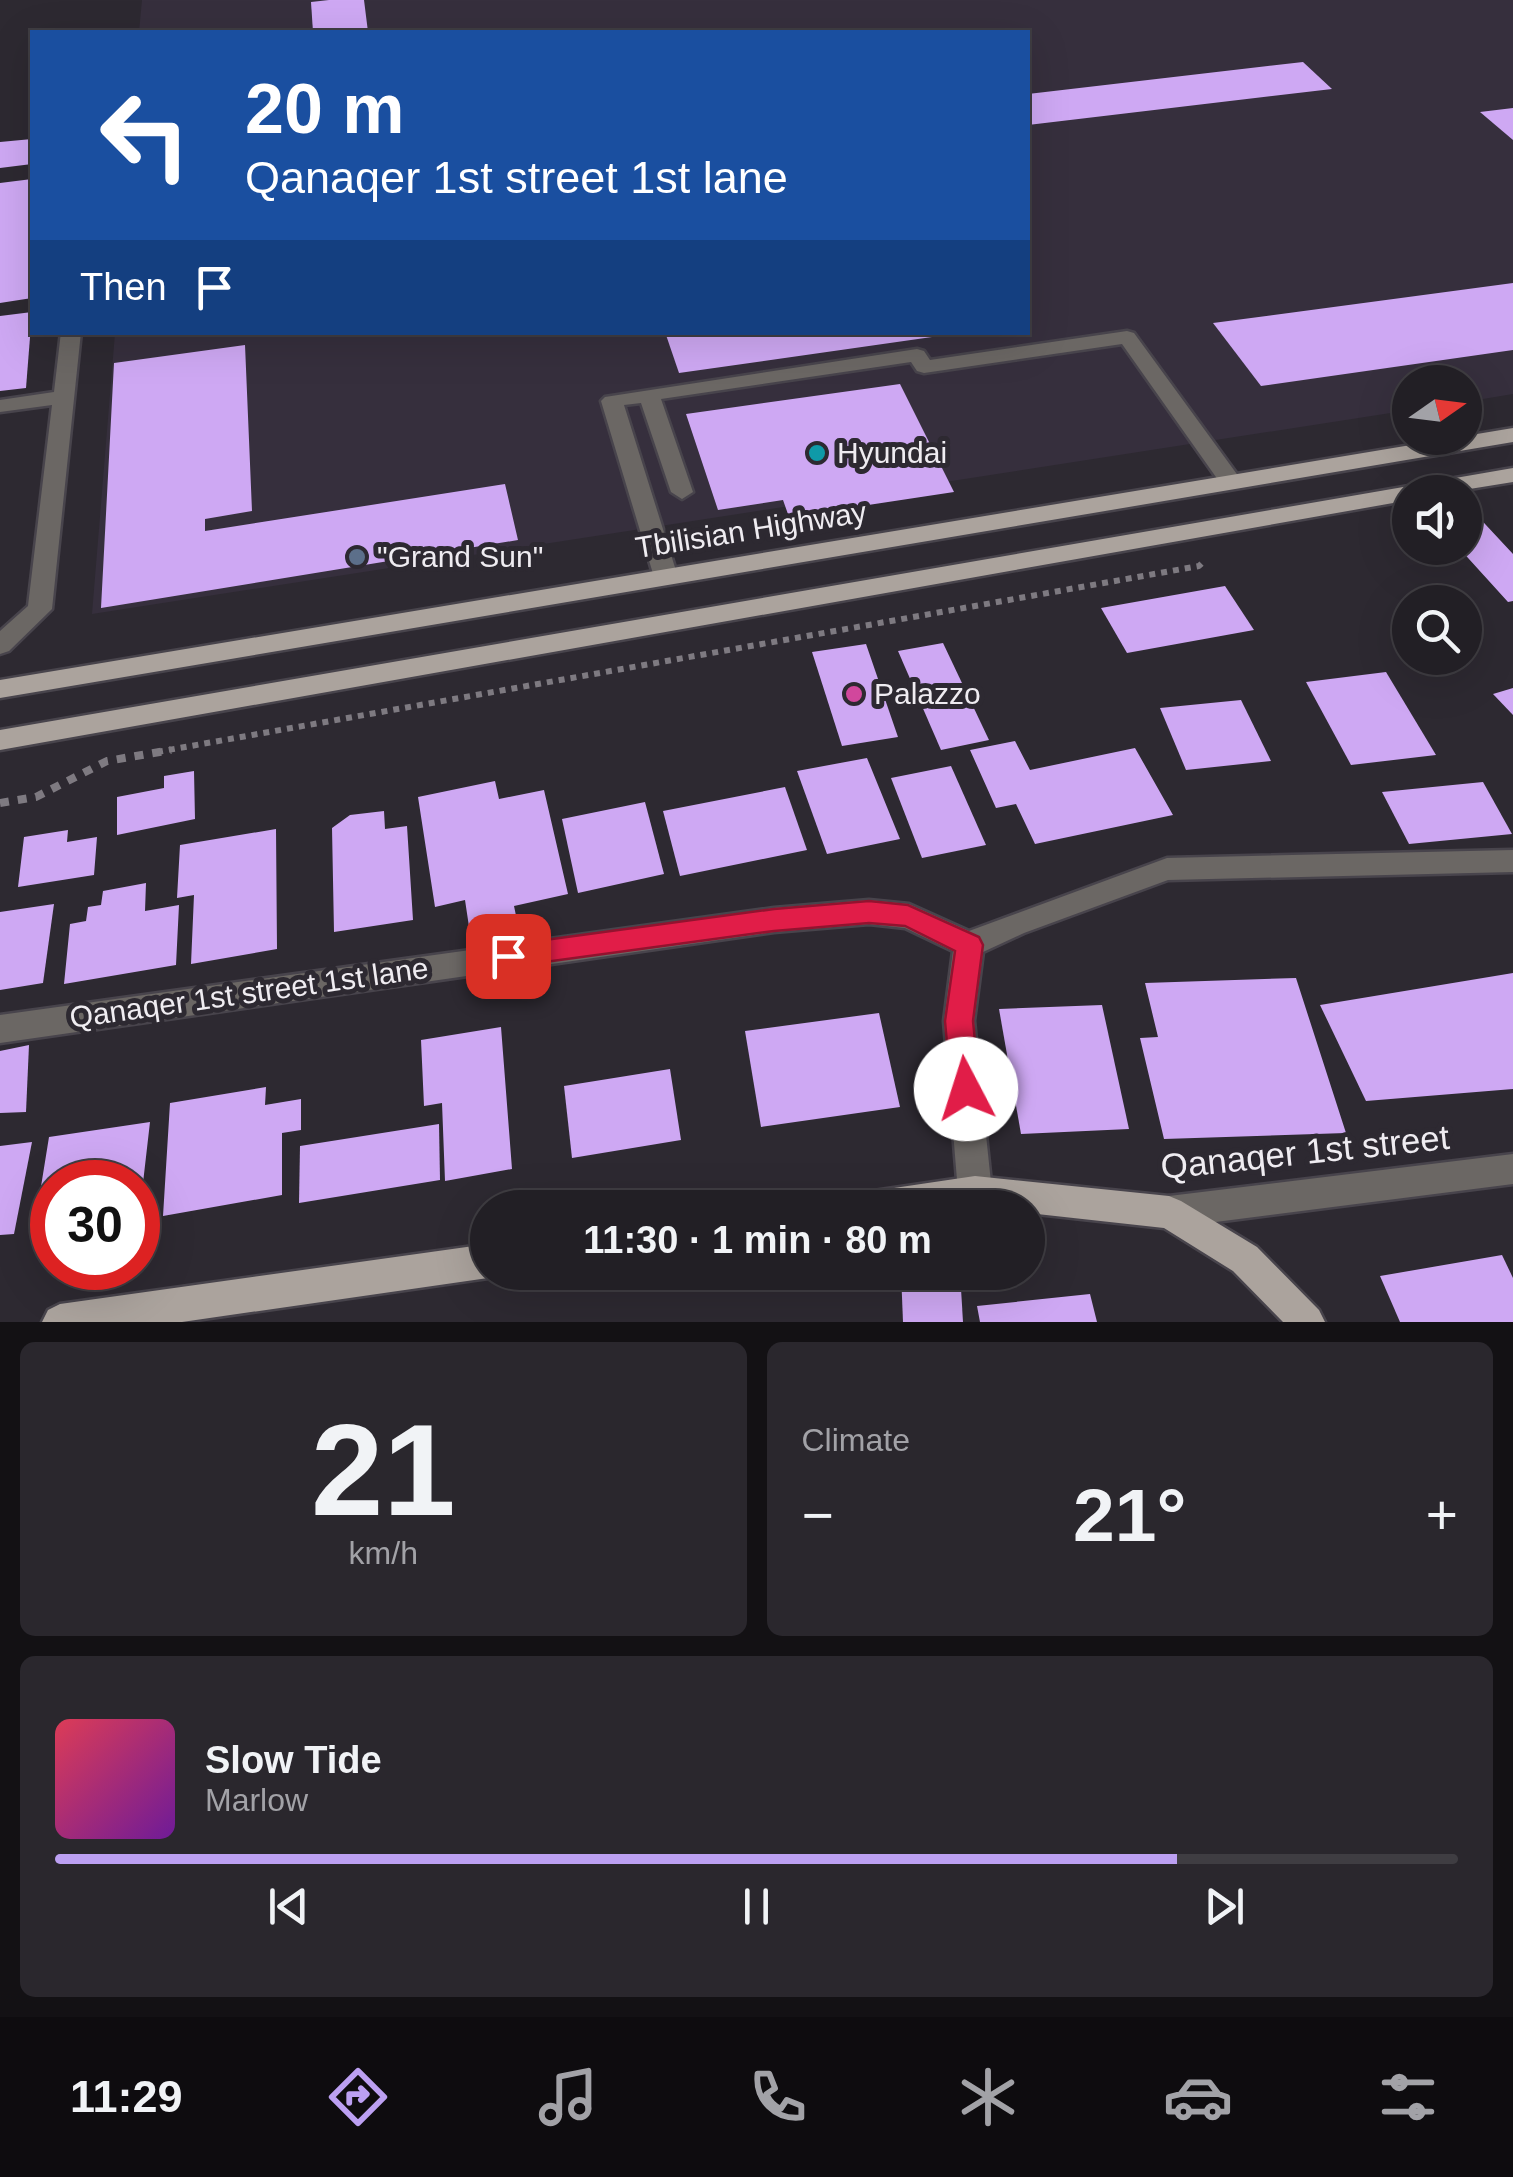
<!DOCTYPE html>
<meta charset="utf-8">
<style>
:root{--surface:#221f25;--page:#2a272d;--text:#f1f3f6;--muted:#a2a2a7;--line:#3f3d42;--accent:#bca0f2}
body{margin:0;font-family:Arial,sans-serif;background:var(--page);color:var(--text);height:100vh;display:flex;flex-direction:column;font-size:38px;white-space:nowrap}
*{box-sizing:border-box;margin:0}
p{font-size:32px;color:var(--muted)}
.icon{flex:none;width:55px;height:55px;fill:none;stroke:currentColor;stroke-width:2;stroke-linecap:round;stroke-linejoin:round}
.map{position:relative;height:1322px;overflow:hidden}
.details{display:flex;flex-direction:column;gap:20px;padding:20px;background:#131114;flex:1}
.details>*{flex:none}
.hud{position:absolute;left:30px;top:30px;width:1000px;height:305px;border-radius:0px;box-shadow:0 10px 40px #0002,0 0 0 2px var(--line);background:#1a4fa0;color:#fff;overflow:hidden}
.needle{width:65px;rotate:76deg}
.buttons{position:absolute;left:1392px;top:365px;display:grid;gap:20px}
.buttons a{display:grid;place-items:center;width:90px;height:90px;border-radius:50%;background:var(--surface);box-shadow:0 10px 40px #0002,0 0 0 2px var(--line);font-size:50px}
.speed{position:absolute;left:30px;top:1160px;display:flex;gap:20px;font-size:50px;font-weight:700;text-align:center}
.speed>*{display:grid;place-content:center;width:130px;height:130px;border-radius:50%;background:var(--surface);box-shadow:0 10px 40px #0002,0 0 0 2px var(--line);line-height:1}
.speed .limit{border:15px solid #d22;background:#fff;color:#111}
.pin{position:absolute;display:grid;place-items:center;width:85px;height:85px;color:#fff;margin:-42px;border-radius:20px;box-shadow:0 5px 15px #0006}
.me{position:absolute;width:110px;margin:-55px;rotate:355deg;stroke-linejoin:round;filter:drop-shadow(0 0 8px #0008)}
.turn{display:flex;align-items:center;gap:35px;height:210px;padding:0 50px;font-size:45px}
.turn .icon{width:130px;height:130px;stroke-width:2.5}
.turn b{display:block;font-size:70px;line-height:85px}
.then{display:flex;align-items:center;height:95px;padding:0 50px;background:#0003;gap:20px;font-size:38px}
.big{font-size:75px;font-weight:700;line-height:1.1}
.details .widget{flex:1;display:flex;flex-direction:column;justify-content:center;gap:15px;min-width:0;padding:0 35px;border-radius:15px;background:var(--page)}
.details .dial{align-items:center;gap:0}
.dial b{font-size:130px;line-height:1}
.song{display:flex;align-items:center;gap:30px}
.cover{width:120px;height:120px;border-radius:15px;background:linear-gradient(135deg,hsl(350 70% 55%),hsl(280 70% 35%))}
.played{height:10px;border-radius:5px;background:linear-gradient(90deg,var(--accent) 80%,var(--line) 80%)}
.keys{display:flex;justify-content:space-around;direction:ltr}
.heat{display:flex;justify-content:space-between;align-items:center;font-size:55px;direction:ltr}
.details .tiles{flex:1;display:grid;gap:20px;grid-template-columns:1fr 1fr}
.widget:last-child{grid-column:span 2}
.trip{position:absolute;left:470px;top:1190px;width:575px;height:100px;border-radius:50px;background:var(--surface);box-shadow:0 10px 40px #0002,0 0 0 2px var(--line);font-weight:700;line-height:100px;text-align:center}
.tabs{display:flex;height:160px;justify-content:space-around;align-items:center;background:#0e0c0f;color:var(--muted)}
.tabs .icon{width:70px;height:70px}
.tabs .on{color:var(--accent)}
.tabs b{font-size:45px;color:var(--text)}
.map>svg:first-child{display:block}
</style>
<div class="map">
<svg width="1513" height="1322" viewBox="0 0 1513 1322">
<rect width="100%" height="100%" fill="#2d2931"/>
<polygon fill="#362f3d" points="142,0 1513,0 1513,394 1465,402 1465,382 1410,382 1410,410 92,614 115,333 1028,332 1028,32 139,32"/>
<g fill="#cea8f3">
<polygon points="329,0 364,0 368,32 313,32 311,2"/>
<polygon points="1303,62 1332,89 1028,125 1028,94"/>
<polygon points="1513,108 1513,140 1480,112"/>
<polygon points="32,139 32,164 0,168 0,142"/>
<polygon points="32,179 32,298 0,303 0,183"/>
<polygon points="1513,283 1513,350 1261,386 1213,323"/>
<polygon points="32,312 26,388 0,391 0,316"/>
<polygon points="665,332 946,332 946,335 679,373"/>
<polygon points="245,345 252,511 205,519 205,531 505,484 518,540 101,608 114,363"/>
<polygon points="900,384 954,492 789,517 783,500 718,510 686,414"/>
<polygon points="1472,510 1513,554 1513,601 1508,602 1459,548 1465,548 1465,511"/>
<polygon points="1225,586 1254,630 1127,653 1101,608"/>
<polygon points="943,643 989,740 941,750 898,651"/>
<polygon points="866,644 898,737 842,746 812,652"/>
<polygon points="1386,672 1436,755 1351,765 1306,682"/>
<polygon points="1513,688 1513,715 1493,694"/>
<polygon points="1241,700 1271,761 1186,770 1160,708"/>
<polygon points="1015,741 1030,770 1135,748 1173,815 1035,844 1016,804 996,808 970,750"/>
<polygon points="867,758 900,839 827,854 797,771"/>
<polygon points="951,766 986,845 922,858 891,778"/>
<polygon points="194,771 195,819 117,835 117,797 164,788 164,776"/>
<polygon points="495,781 499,799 544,790 568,894 514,906 519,930 471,940 465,900 435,907 418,797"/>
<polygon points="1483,782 1512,834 1409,844 1382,792"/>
<polygon points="785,787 807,850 680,876 663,811"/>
<polygon points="645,802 664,874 578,893 562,819"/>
<polygon points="384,811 385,829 407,826 413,920 334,932 332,828 350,815"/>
<polygon points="276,829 277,949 191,964 194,895 177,898 180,845"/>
<polygon points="68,830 67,842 97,837 94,875 18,887 24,837"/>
<polygon points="146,883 145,911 179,905 176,965 64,984 70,924 86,921 88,907 101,905 103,891"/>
<polygon points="54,904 43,983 0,990 0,912"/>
<polygon points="1513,973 1513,1089 1366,1101 1320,1005"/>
<polygon points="1296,978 1346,1133 1164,1139 1140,1038 1158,1037 1145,983"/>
<polygon points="1102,1005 1129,1129 1021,1134 999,1009"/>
<polygon points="879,1013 900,1107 761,1127 745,1031"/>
<polygon points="501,1027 512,1169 445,1181 442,1103 424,1106 421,1040"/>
<polygon points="29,1045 26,1112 0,1113 0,1051"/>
<polygon points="670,1069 681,1140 572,1158 564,1086"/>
<polygon points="266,1087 265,1105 301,1099 301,1130 282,1133 282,1195 163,1216 170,1103"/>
<polygon points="150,1122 140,1209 138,1182 52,1182 52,1233 33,1236 49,1137"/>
<polygon points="439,1124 440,1180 299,1203 300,1146"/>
<polygon points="32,1142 14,1234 0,1235 0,1146"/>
<polygon points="1502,1255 1513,1278 1513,1322 1400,1322 1380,1276"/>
<polygon points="901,1272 960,1272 963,1322 903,1322"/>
<polygon points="1090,1294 1097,1322 980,1322 977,1306"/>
</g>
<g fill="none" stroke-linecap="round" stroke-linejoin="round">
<defs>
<g id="minor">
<polygon points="1127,331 1134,333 1239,477 1242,482 1239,487 1223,487 1122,344 924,373 917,371 911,362 661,399 693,492 682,499 671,492 641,403 624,405 678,577 666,585 654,577 601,401 605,397 917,349 924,351 930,360"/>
<polygon points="61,332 81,332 52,609 9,651 0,654 0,631 28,606 52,405 0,412 0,400 54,392"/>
<polygon points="1513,850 1513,872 1168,880 1024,933 983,952 974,1021 992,1192 987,1203 976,1208 963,1203 958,1192 944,1021 953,951 905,928 869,924 774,932 0,1043 0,1015 774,908 869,900 909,904 969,931 1167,858"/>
<polygon points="1513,1154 1513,1184 1169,1228 1157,1223 1152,1212 1157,1201 1169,1196"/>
</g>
<g id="major">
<polygon points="1513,428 1513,442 0,698 0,680"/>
<polygon points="1513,468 1513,482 1451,492 1410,492 1410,500 0,750 0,730"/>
<polygon points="975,1176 1169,1196 1181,1201 1257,1247 1319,1310 1325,1322 1283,1322 1233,1271 1164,1228 1028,1213 1028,1208 851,1208 855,1197 867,1192"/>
<polygon points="488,1244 488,1272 500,1272 488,1278 182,1322 42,1322 48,1310 60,1304"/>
</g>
</defs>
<use href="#minor" stroke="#48444c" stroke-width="5"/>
<use href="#major" stroke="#48444c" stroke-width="5"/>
<polyline stroke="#7e7a81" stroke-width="6" stroke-dasharray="6 6" stroke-linecap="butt" points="157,752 1199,566 1205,560"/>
<polyline stroke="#7e7a81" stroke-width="8" stroke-dasharray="9 9" stroke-linecap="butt" points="0,803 36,797 107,761 171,750"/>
<use href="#minor" fill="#6b6764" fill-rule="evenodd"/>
<use href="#major" fill="#aba39d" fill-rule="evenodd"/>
</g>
<polygon fill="#e11d48" stroke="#92132f" stroke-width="2.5" points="869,901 908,905 979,937 983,945 973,1021 980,1089 976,1098 966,1102 955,1098 951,1089 945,1021 955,951 905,926 869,923 774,931 508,967 499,964 495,956 499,948 508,945 774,909"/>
<circle fill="#0f9aa8" stroke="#2d2931" stroke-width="4" cx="817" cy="453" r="10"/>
<circle fill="#5c6f8a" stroke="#2d2931" stroke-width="4" cx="357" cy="557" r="10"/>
<circle fill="#d1479c" stroke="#2d2931" stroke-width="4" cx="854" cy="694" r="10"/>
<g text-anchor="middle" stroke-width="10" stroke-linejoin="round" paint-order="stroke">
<g font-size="30" fill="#efecf1" stroke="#2d2931" text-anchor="start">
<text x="837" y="463">Hyundai</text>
<text x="377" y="567">"Grand Sun"</text>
<text x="874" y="704">Palazzo</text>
</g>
<g font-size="30" fill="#efecf1" stroke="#2d2931">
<text transform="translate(751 530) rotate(-9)" y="10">Tbilisian Highway</text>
<text transform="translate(249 993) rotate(-8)" y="10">Qanaqer 1st street 1st lane</text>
</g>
<g font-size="35" fill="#efecf1" stroke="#2d2931">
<text transform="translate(1305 1152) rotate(-6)" y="12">Qanaqer 1st street</text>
</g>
</g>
</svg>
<div class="buttons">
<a><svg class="needle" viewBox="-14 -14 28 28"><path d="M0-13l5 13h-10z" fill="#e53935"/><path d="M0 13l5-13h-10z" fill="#a2a2a7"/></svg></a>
<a><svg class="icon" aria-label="sound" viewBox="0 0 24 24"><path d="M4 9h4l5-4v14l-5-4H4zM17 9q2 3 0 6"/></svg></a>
<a><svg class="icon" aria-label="search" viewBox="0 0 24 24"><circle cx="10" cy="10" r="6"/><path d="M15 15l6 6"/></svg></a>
</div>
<div class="speed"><div class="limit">30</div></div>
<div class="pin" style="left:508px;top:956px;background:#d93025"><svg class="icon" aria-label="arrive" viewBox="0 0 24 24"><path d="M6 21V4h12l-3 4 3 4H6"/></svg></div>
<svg class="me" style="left:966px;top:1089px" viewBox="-20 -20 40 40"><circle r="19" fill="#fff"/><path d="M0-13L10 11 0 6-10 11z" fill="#e11d48"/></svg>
<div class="trip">11:30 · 1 min · 80 m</div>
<div class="hud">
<div class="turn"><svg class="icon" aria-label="left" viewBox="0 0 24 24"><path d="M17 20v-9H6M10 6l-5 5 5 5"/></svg><div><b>20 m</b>Qanaqer 1st street 1st lane</div></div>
<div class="then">Then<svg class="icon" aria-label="arrive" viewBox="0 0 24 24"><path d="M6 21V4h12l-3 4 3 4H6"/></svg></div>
</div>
</div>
<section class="details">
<div class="tiles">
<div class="widget dial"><b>21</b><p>km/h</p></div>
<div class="widget"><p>Climate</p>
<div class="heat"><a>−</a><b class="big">21°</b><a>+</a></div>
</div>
<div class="widget">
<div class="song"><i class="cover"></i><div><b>Slow Tide</b><p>Marlow</p></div></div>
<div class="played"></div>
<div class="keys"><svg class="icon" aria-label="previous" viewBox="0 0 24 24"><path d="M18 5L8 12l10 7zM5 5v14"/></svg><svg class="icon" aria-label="pause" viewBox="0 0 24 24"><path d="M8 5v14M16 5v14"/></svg><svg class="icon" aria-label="next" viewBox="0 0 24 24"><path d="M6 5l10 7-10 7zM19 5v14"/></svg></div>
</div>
</div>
</section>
<nav class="tabs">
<b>11:29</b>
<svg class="icon on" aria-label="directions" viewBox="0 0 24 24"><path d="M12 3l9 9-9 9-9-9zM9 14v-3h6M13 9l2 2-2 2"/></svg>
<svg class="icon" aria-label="music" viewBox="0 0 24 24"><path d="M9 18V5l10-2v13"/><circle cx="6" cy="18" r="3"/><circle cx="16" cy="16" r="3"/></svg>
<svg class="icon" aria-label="phone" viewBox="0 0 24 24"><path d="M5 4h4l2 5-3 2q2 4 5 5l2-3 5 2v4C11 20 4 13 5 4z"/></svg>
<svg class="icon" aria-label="climate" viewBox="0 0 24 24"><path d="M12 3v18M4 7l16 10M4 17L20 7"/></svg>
<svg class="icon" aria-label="car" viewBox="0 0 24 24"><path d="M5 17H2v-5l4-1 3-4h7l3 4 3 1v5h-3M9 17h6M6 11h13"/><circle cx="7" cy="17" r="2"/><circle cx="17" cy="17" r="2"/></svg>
<svg class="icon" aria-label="filters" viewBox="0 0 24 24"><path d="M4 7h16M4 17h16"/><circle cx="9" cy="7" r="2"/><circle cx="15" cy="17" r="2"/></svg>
</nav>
